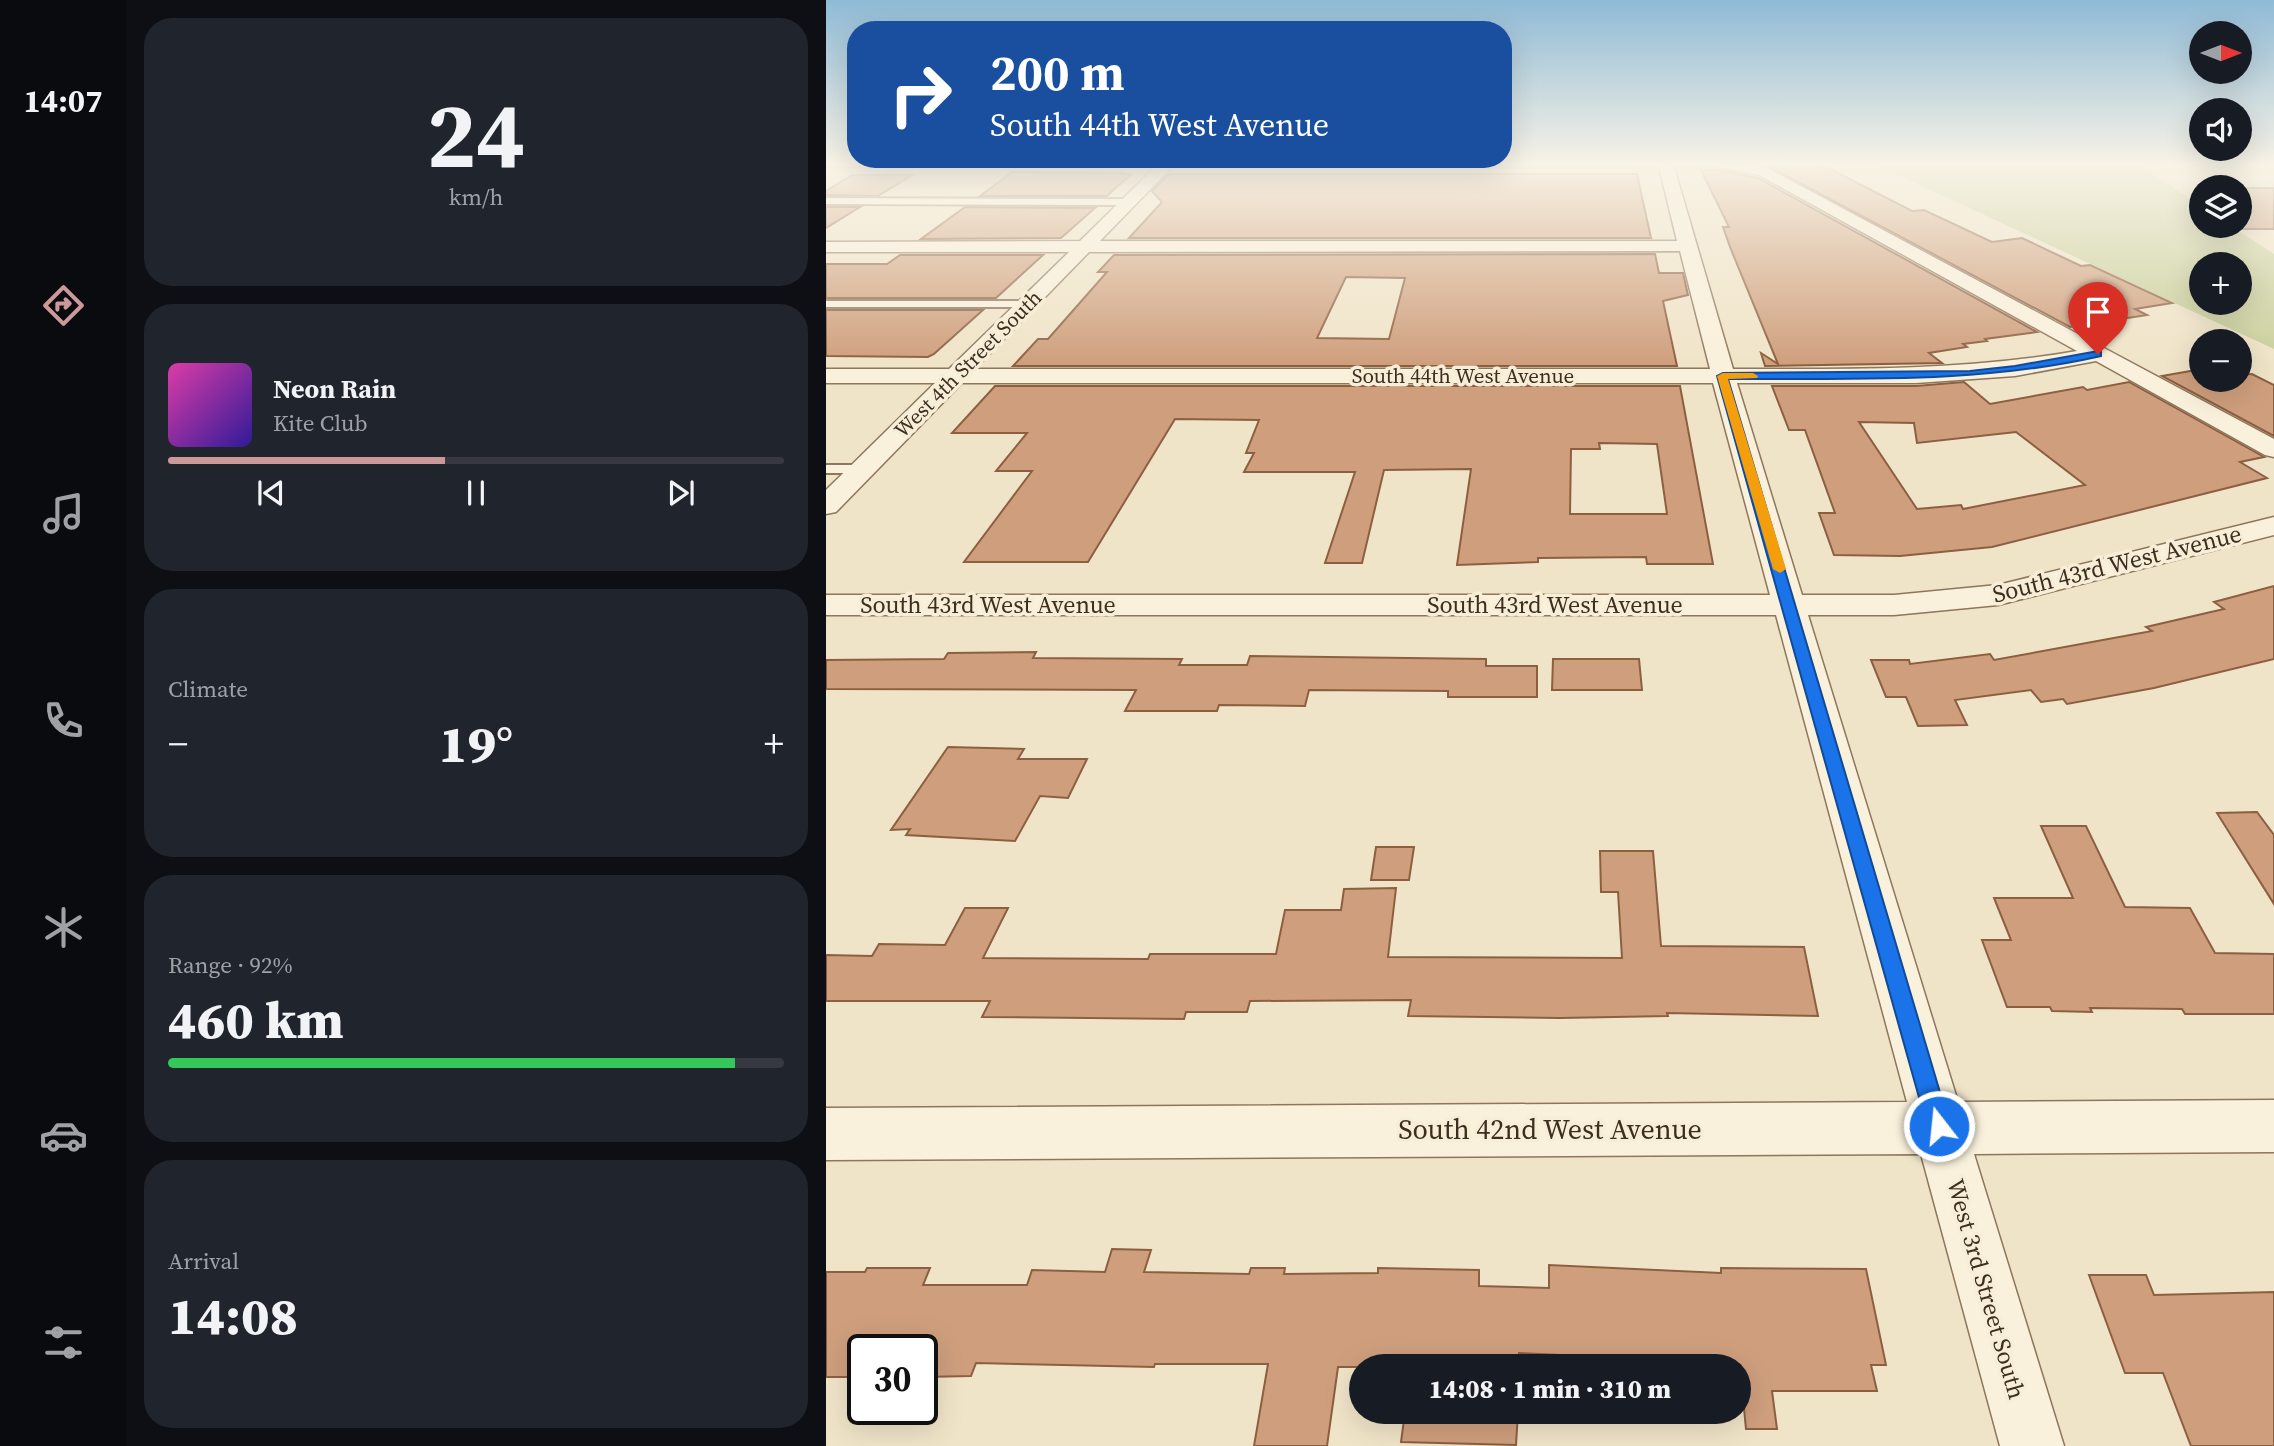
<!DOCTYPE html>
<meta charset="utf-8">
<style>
:root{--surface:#171b24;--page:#20242c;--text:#f1f3f6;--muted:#9ea1a6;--line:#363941;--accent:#cc999b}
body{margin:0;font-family:"Source Serif 4",serif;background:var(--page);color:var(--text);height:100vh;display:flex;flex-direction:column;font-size:26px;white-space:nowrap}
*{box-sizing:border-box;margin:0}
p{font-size:23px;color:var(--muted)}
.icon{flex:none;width:38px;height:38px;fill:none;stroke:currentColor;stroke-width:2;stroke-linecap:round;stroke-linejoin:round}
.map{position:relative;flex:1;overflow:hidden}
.side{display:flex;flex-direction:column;gap:18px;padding:18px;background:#0d0f14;width:700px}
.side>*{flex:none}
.top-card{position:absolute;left:21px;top:21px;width:665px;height:147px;border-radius:28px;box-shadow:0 7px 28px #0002;background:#1a4fa0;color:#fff;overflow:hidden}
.needle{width:46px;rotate:90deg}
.fabs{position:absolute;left:1363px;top:21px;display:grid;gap:14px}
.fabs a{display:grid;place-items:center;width:63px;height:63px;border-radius:50%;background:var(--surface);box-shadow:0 7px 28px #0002;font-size:35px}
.speed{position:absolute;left:21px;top:1334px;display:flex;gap:14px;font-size:35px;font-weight:700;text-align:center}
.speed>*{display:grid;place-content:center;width:91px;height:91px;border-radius:50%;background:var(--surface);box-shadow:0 7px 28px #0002;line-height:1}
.speed .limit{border:4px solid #111;border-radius:10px;background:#fff;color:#111}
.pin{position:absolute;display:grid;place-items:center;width:60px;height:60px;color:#fff;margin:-72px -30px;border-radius:50% 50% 50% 0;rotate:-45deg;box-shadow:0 0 7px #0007}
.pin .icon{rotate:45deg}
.me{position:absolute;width:77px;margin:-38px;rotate:344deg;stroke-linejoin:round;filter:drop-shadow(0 0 5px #0008)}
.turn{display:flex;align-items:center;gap:24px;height:147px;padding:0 28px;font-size:32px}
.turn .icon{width:91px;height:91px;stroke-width:2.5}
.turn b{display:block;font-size:49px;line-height:60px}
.big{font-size:52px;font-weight:800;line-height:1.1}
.side .tile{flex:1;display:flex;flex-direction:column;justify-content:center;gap:10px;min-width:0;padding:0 24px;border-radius:28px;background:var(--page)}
.side .dial{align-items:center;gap:0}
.dial b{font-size:91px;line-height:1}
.song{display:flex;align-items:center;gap:21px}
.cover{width:84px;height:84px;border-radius:10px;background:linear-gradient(135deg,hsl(320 70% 55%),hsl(250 70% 35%))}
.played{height:7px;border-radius:4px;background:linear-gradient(90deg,var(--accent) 45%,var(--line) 45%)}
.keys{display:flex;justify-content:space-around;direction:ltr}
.heat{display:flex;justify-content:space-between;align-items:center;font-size:38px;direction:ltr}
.charge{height:10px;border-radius:5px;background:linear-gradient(90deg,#34c759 92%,var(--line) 0)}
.trip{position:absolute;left:523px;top:1354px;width:402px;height:70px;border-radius:35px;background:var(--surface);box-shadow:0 7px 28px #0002;font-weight:800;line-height:70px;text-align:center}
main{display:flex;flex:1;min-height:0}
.dock{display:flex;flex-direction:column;width:126px;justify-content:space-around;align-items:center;background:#090b0e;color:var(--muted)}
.dock .icon{width:49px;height:49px}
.dock .on{color:var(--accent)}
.dock b{font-size:32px;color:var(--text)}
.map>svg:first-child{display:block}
</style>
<main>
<nav class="dock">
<b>14:07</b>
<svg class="icon on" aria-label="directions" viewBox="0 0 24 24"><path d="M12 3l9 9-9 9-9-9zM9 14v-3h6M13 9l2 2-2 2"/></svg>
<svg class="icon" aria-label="music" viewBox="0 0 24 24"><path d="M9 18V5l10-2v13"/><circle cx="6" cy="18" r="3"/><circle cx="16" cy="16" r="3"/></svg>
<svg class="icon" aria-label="phone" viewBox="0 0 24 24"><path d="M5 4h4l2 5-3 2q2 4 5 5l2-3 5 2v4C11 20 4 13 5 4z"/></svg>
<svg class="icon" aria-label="climate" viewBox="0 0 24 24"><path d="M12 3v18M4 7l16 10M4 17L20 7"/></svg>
<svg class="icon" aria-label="car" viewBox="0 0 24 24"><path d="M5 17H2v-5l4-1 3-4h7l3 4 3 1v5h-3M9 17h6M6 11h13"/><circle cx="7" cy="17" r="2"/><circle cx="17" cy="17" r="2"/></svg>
<svg class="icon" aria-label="filters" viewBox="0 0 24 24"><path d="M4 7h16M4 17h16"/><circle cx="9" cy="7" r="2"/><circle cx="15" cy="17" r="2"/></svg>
</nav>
<section class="side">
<div class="tile dial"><b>24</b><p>km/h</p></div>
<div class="tile">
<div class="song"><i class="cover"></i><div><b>Neon Rain</b><p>Kite Club</p></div></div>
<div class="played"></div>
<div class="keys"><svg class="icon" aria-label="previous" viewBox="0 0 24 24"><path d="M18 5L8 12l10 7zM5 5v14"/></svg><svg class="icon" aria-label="pause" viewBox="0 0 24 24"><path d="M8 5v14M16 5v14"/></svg><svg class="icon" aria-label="next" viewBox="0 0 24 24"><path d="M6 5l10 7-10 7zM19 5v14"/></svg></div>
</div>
<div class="tile"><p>Climate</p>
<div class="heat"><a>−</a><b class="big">19°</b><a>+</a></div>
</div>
<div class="tile"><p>Range · 92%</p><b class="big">460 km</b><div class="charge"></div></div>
<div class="tile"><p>Arrival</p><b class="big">14:08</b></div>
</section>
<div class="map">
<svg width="1448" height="1446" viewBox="0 0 1448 1446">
<rect width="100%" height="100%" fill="#f0e4c8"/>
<path fill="#c9cf9b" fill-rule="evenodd" d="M1044,162H1309L1375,206L1376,226H1405L1448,254V349ZM1376,264H1414V303H1376Z"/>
<g fill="#cf9f7d" stroke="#8d5f41" stroke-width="2" fill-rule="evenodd">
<polygon points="929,162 979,162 1006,170 1086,211 1098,210 1166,242 1196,238 1255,266 1264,265 1346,303 1309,309 1321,315 1244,327 944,167"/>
<polygon points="875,170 891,170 932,178 1211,332 1159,339 1161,341 1137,344 1141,347 1103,353 1116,363 939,366 935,353 952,364 904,247 897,227 903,227"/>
<polygon points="186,172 296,173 295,174 305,174 281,196 154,196"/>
<polygon points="343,174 811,174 825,238 303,238 336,202 326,191"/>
<polygon points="26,175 86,175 52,196 0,195 0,191"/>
<rect x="1414" y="188" width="34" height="41"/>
<polygon points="0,207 34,207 0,228"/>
<polygon points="139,207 269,208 235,238 95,239"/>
<path d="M829,254L833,273H857L862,295L837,301L851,366H187L212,339H222L281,272H272L288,255ZM520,277L579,278L563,339L491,338Z"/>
<polygon points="74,255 217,255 170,298 0,298 0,264 61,264"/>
<polygon points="0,310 157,310 108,354 102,357 0,356"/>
<polygon points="1376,369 1376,380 1414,380 1414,375 1426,374 1448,385 1448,436 1336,376"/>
<path d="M1138,382L1164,404L1257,387L1261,390L1303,382L1438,457L1414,462L1441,478L1166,547L1074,556L1008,555L993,513H1009L979,430H963L946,386H1090ZM1033,422L1088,423L1091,443L1190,432L1259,485L1137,509L1135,505L1091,509Z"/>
<path d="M169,386H854L887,564H821L820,557L712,558V562L631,565L645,469L558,470L536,563H499L529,472H418L428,453H420L433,420L349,419L262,562H138L206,471H170L201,433H126ZM773,443L831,444L841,514H744L745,449H774Z"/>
<polygon points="1448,586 1448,659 1328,688 1241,704 1237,699 1215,702 1205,690 1129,700 1141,725 1092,726 1080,697 1060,697 1045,660 1083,660 1084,664 1164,654 1168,660 1326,631 1320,627 1398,609 1388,602"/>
<polygon points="210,652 207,658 356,659 353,665 421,665 424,656 660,659 660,666 711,666 711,697 622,697 622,691 483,690 479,706 393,705 391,711 299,711 310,690 0,689 0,660 118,659 122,653"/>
<polygon points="727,659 813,659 816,690 726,690"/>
<polygon points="122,747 198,749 192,759 261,759 242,798 214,796 189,841 80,835 84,829 65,830"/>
<polygon points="1431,812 1448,835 1448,904 1391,813"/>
<polygon points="1215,826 1260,826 1299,907 1364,908 1389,953 1448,954 1448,1014 1359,1014 1356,1009 1264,1008 1266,1012 1226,1011 1224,1007 1181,1007 1156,940 1185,940 1168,898 1247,898"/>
<polygon points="550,847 588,847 583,880 545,880"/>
<polygon points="774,851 827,851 835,946 978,947 992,1016 841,1013 842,1016 734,1018 582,1016 585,1000 424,1001 421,1012 360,1012 358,1019 156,1017 164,1001 0,1001 0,955 46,956 53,944 119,945 139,908 182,908 157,958 322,959 324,954 450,954 459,910 515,910 518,889 570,888 562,957 796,958 792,892 775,892"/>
<polygon points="286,1249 325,1250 318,1272 423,1274 425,1268 459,1268 458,1274 552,1273 552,1268 653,1270 653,1286 723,1288 723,1265 895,1273 895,1268 1040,1269 1060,1365 1045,1365 1051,1391 946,1391 951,1429 920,1429 914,1367 815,1367 815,1359 693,1353 693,1367 512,1367 501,1446 428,1446 442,1364 329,1364 328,1367 150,1363 145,1376 96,1377 96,1349 37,1349 37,1377 0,1377 0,1272 39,1272 41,1268 104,1268 97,1285 201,1285 206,1270 279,1272"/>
<polygon points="1263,1275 1320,1275 1328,1295 1448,1292 1448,1446 1365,1446 1337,1373 1299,1373"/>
<polygon points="579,1412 692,1412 690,1445 575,1442"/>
</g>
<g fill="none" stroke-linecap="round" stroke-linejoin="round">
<defs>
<g id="lane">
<polygon points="0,198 301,199 305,202 301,205 0,204"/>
<polygon points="0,301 202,301 207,304 202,307 0,307"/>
<polygon points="0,465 37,465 44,469 37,473 0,473"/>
</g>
<path id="street" d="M0,162H920L943,169L1448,439V457L1439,455L1270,361L1189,376L1090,383H911L976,595H1068L1172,585L1448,517V535L1172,605L1068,615H982L1132,1102L1448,1100V1152L1148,1154L1238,1446H1174L1095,1154L0,1160V1108L1081,1102L950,615H0V595H944L887,383H136L10,512L0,514V490L109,383H0V369H123L243,252H0V242L254,241L329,167H0ZM346,167H833L851,241H274ZM848,167H891L933,175L1251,351C1137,371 1022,369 907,369ZM854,251L884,369H149L263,252Z"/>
</defs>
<use href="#lane" stroke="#8d765c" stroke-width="4"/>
<use href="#street" stroke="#8d765c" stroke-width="3"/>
<use href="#lane" fill="#faf1dc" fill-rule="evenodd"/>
<use href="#street" fill="#faf1dc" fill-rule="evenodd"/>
</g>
<linearGradient id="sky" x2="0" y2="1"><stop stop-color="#8fbad6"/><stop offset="0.45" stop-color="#f8f3e6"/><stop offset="1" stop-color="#f8f3e6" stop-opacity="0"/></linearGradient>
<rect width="1448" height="364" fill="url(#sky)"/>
<path fill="#1a73e8" stroke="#114b97" stroke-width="2" d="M1272,351L1275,352V356C1153,384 1027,378 902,379L1124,1126L1121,1134L1113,1137L1105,1134L1101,1126L891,376L897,373L1144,371L1189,366Z"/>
<polygon fill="#f59e0b" points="927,373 932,376 931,378 902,379 960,569 954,573 947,569 891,376 897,373"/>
<g text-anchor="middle" stroke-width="7" stroke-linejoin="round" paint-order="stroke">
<g font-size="21" fill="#3d2e20" stroke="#f7eed8">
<text transform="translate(142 364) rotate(-45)" y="7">West 4th Street South</text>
<text x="637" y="383">South 44th West Avenue</text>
</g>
<g font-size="24" fill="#3d2e20" stroke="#f7eed8">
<text transform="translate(1291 564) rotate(-14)" y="8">South 43rd West Avenue</text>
<text x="162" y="613">South 43rd West Avenue</text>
<text x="729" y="613">South 43rd West Avenue</text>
<text transform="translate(1160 1289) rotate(74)" y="8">West 3rd Street South</text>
</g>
<g font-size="28" fill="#3d2e20" stroke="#f7eed8">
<text x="724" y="1139">South 42nd West Avenue</text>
</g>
</g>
</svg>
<div class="fabs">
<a><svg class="needle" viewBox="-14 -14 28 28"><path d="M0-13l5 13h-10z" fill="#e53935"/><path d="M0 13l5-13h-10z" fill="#9ea1a6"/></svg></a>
<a><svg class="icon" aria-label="sound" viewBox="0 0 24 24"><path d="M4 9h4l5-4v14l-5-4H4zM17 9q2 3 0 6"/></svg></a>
<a><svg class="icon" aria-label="layers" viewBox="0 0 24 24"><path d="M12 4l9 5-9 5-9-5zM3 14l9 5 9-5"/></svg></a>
<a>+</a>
<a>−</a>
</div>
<div class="speed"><div class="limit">30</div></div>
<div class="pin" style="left:1272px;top:354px;background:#d93025"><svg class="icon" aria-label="arrive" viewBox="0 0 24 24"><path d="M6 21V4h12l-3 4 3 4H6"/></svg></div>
<svg class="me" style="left:1113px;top:1126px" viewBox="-20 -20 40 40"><circle r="17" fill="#1a73e8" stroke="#fff" stroke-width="3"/><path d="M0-11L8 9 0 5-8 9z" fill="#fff"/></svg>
<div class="trip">14:08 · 1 min · 310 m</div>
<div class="top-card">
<div class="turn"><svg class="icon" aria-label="right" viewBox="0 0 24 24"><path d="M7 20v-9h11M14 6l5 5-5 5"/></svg><div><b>200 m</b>South 44th West Avenue</div></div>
</div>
</div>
</main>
